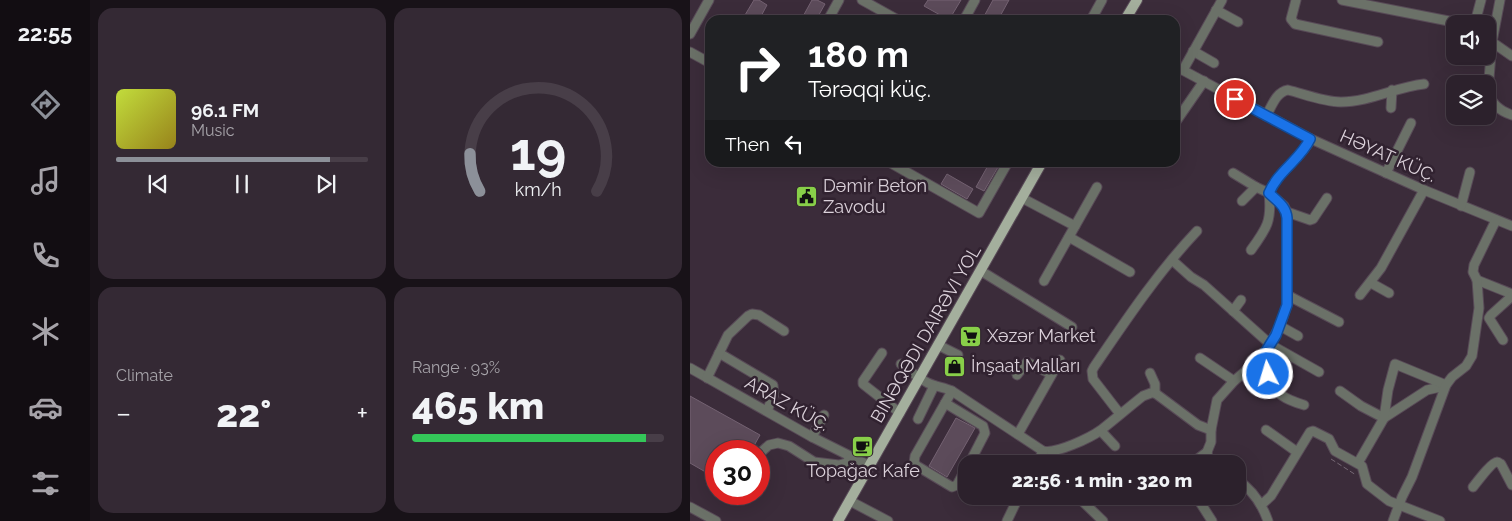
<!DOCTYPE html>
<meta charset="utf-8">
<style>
:root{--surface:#2c212c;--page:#342934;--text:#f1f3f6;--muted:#a6a3a9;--line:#483e48;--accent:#8c9099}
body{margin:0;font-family:Raleway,sans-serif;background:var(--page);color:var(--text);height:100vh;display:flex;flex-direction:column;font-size:19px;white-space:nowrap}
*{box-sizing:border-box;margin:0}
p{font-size:16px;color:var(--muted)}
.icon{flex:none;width:28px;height:28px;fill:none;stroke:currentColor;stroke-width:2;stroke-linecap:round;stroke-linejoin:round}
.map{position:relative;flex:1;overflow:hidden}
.details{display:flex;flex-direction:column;gap:8px;padding:8px;background:#181218;width:600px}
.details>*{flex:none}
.banner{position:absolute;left:15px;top:15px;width:475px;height:152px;border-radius:15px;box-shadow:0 5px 20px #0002,0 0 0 1px var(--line);background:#202124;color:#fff;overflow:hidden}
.fabs{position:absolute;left:756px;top:15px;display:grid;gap:10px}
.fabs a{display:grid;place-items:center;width:50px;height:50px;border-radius:10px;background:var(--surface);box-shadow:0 5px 20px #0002,0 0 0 1px var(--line);font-size:25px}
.speed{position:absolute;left:15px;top:440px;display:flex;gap:10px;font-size:25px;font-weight:700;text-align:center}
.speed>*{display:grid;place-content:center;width:65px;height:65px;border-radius:50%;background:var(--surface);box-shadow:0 5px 20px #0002,0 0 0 1px var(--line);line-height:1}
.speed .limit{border:8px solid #d22;background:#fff;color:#111}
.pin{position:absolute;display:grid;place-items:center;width:42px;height:42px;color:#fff;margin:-21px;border:2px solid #fff;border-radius:50%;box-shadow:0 1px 5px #0007}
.me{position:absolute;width:55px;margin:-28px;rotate:355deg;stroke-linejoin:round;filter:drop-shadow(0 0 4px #0008)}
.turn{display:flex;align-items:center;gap:18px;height:105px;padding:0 20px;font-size:22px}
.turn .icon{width:65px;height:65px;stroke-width:2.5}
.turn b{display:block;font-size:35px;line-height:42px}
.then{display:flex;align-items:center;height:48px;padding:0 20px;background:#0003;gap:10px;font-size:19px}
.big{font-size:38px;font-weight:800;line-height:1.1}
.details .tile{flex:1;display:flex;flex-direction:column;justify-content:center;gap:8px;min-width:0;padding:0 18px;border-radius:15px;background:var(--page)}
.details .dial{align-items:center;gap:0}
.dial svg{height:130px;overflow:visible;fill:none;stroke:var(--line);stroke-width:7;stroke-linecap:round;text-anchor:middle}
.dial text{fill:var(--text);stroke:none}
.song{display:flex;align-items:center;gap:15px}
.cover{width:60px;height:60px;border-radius:8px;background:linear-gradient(135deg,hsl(70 70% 55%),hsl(50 70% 35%))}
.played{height:5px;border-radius:2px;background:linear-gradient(90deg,var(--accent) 85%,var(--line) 85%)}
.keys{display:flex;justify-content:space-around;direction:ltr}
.heat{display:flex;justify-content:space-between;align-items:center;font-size:28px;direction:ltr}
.charge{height:8px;border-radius:4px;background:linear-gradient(90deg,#34c759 93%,var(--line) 0)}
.details .tiles{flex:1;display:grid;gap:8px;grid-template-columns:repeat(2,1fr)}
.trip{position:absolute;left:268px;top:455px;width:288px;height:50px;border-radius:15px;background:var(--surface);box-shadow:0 5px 20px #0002,0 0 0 1px var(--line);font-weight:800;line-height:50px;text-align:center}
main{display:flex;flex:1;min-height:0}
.tab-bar{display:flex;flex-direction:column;width:90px;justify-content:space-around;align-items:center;background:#120d12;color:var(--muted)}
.tab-bar .icon{width:35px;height:35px}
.tab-bar .on{color:var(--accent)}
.tab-bar b{font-size:22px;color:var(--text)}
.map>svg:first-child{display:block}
</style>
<main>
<nav class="tab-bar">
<b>22:55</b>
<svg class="icon on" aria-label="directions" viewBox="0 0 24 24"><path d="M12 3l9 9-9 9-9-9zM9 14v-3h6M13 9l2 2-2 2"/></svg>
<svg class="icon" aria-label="music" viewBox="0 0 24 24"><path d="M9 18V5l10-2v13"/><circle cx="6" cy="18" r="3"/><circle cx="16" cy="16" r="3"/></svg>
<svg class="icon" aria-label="phone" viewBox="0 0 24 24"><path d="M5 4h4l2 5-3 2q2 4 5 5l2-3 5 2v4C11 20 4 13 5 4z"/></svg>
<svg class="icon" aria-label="climate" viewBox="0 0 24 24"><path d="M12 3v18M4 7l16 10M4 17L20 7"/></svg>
<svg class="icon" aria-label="car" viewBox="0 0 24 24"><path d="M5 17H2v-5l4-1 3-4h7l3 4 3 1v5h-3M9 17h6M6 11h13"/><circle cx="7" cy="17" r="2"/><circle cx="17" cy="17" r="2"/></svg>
<svg class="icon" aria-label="filters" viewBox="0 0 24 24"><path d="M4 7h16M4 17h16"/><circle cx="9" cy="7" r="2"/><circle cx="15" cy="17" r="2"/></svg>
</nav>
<section class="details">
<div class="tiles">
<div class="tile">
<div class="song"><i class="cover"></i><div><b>96.1 FM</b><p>Music</p></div></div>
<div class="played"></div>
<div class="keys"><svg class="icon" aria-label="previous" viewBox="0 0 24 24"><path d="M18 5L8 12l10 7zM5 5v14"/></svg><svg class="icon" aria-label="pause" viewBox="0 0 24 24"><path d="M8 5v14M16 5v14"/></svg><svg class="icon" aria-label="next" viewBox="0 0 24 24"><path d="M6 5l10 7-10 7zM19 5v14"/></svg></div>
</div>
<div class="tile dial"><svg viewBox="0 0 100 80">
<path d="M14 69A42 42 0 1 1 86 69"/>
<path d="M14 69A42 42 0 0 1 8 46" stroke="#8c9099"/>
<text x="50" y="56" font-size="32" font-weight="700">19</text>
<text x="50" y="72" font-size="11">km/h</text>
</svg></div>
<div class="tile"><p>Climate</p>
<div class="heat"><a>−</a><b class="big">22°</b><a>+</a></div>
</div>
<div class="tile"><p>Range · 93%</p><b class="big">465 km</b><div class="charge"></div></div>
</div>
</section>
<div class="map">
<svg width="822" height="521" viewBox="0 0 822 521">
<rect width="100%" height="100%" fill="#3b2c3a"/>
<g fill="#5c4b5a" stroke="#746272">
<polygon points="64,0 69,0 77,5 69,20 52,20"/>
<polygon points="122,0 127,0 135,4 126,20 111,20"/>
<polygon points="238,0 271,0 259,20 234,6"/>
<polygon points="303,0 319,0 308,20 292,20"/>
<polygon points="300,162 311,162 294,191 286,187"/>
<polygon points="257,174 283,189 277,199 251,184"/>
<polygon points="0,396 70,435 61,451 26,451 26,478 0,463"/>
<polygon points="266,418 285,428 257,477 239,466"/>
</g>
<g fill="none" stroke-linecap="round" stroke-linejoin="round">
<defs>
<g id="minor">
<polyline points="172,0 208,20"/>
<polyline points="606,0 601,19 605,24 688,42"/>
<polyline points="652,0 774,24"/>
<polyline points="526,10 548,22"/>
<polyline points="138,20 149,0"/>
<polyline points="274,20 285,0"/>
<polyline points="401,20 412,0"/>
<polyline points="781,24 786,19 791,0"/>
<polyline points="0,34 19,0"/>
<polyline points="802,42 822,56"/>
<polyline points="503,51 524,63"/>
<polyline points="0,52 20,63"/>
<polyline points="485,66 621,139 734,190 822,226"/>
<polyline points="493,70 532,0"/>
<polyline points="798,91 802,42 810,0"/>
<path d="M798,92C801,103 810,111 822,115"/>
<polyline points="701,108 702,90"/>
<path d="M576,116C582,106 586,92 598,90C614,94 634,102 651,102C679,102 706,87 734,84"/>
<polyline points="487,120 514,81"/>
<polyline points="199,162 289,213 318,162"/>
<path d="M543,173L566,187L579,193C582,221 577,228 561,250"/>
<polyline points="696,173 721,123"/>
<polyline points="332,198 385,226"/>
<polyline points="552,201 566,187"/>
<polyline points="771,206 780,172"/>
<polyline points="597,212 620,220 623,219 637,198"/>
<polyline points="379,237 440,272"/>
<polyline points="482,260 501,277 514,285 581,345 629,372"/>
<polyline points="291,271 382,327"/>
<polyline points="787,280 822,294"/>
<polyline points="354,281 407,187"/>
<polyline points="681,283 699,293"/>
<polyline points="597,295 649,322"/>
<polyline points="670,295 691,268 734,190"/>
<polyline points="543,311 551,300"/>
<polyline points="590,326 608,336"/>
<polyline points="813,340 799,318 801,315 822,296"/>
<polyline points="248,345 268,355"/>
<polyline points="29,353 83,385 84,394 77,411"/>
<polyline points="192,353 173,381 173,384 210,413"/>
<path d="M573,356C577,363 577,368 579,375C583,394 597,400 614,405"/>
<polyline points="510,358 544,381"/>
<path d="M211,364C220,371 228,378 238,383C246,387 254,387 262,391L353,451C366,454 400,438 411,430C425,419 439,407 453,396L461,393H465L508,425L521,430"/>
<polyline points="0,368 122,437 180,466"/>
<polyline points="460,373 465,384 465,393"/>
<polyline points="327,375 337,362 361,374"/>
<polyline points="17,378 38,335 58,316 62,314 69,315 94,331"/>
<polyline points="262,391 225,456 224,463 227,466 262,487 267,485 276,468"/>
<polyline points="650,391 671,406 694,418 737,390 755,386"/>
<polyline points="255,403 293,426 295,433 279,464"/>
<path d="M430,414L403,379L402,371L404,367C436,320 468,272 507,231"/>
<polyline points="228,419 244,386"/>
<polyline points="576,430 607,452"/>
<polyline points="411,431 425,446"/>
<polyline points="328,434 370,360"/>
<polyline points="122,437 134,415"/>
<polyline points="362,452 365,464"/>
<polyline points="69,454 79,445 88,443 99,446 124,462 149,465 156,463 161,458"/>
<polyline points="668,463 694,418 698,390 705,364 756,385"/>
<polyline points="347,464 353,451"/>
<polyline points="501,464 517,452"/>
<path d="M523,464L518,457L517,452L521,442V430L527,400L544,381L573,356L590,326L597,305V212L594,206L579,193C588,171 610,160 621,139"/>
<path d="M546,479C562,489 572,504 578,521"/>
<path d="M783,487C787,482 802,462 807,462C809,462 810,464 811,464L822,485"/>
<polyline points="387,496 413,521"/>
<polyline points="506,496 522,521"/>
<polyline points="160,501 198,521"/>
<polyline points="571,505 581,496 620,432 623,431 639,439 645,451 672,466 677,484 699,501 750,521"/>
<polyline points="0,507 26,521"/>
<polyline points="317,521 329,496"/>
<polyline points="703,521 712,497 722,477 756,385 762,377 776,366 782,356 789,308 787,280 783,272 784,265 806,220"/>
</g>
<g id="major">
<polyline points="435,20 447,0"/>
<polyline points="148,521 352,162"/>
</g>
</defs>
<use href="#minor" stroke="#584a57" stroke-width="11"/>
<use href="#major" stroke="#584a57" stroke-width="12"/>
<polyline stroke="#756874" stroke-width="1" stroke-dasharray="5 2.5" stroke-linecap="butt" points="641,459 666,475"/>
<use href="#minor" stroke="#6b7168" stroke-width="9"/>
<use href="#major" stroke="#a4af9d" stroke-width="10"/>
</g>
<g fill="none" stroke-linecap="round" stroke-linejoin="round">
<defs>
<path id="route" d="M545,99L620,139C610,160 588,171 579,193C587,201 596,206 597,218V305L586,335L573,356L578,364V374"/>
</defs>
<use href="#route" stroke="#114b97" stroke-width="12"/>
<use href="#route" stroke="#1a73e8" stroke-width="9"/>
</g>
<defs>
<symbol id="civic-square" viewBox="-11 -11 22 22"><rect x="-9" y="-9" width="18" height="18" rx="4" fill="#88cf49" stroke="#312230"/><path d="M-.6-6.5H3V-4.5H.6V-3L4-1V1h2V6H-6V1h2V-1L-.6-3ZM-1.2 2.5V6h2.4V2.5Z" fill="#111"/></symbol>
<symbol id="supermarket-square" viewBox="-11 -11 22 22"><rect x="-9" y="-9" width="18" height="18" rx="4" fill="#88cf49" stroke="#312230"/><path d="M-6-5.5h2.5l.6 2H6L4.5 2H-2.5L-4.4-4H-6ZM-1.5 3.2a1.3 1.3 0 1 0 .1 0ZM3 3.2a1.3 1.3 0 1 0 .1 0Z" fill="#111"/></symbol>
<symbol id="shop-square" viewBox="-11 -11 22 22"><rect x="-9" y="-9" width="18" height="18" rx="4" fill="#88cf49" stroke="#312230"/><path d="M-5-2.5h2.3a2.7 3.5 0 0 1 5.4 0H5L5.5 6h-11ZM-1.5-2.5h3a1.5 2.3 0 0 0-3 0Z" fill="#111"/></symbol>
<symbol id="cafe-square" viewBox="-11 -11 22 22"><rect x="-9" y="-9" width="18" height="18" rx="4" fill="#88cf49" stroke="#312230"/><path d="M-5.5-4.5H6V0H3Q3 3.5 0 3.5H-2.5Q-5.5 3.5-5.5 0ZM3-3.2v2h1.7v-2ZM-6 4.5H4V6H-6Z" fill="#111"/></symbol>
</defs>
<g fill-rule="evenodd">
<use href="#civic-square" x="104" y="184" width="25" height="25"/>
<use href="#supermarket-square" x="268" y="324" width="25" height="25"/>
<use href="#shop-square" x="252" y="354" width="25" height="25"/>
<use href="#cafe-square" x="160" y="434" width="25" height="25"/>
</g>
<g text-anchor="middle" stroke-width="5" stroke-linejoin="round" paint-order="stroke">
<g font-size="18" fill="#dbd1da" stroke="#312230">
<text transform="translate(698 156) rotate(24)" y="6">HƏYAT KÜÇ.</text>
<text transform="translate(236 334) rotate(-60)" y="6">BINƏQƏDI DAIRƏVI YOL</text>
<text transform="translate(97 404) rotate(29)" y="6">ARAZ KÜÇ.</text>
</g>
<g font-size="18" fill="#dbd1da" stroke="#312230" text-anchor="start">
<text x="133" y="192">Dəmir Beton<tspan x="133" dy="21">Zavodu</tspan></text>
<text x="297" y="342">Xəzər Market</text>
<text x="281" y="372">İnşaat Malları</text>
<text x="173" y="477" text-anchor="middle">Topağac Kafe</text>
</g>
</g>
</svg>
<div class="fabs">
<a><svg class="icon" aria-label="sound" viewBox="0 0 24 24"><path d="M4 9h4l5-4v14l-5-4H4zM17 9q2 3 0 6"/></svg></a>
<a><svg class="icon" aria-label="layers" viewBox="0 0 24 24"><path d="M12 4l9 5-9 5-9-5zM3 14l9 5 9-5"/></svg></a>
</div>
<div class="speed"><div class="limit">30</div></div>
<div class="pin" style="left:545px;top:99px;background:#d93025"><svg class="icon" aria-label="arrive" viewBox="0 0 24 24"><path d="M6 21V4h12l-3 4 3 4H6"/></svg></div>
<svg class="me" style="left:578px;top:374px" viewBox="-20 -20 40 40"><circle r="17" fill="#1a73e8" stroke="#fff" stroke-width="3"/><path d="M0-11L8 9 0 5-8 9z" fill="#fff"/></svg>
<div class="trip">22:56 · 1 min · 320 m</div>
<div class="banner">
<div class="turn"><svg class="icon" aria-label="right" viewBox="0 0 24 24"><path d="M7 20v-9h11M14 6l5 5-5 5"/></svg><div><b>180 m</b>Tərəqqi küç.</div></div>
<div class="then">Then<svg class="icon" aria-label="left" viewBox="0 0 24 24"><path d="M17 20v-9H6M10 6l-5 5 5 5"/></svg></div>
</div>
</div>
</main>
